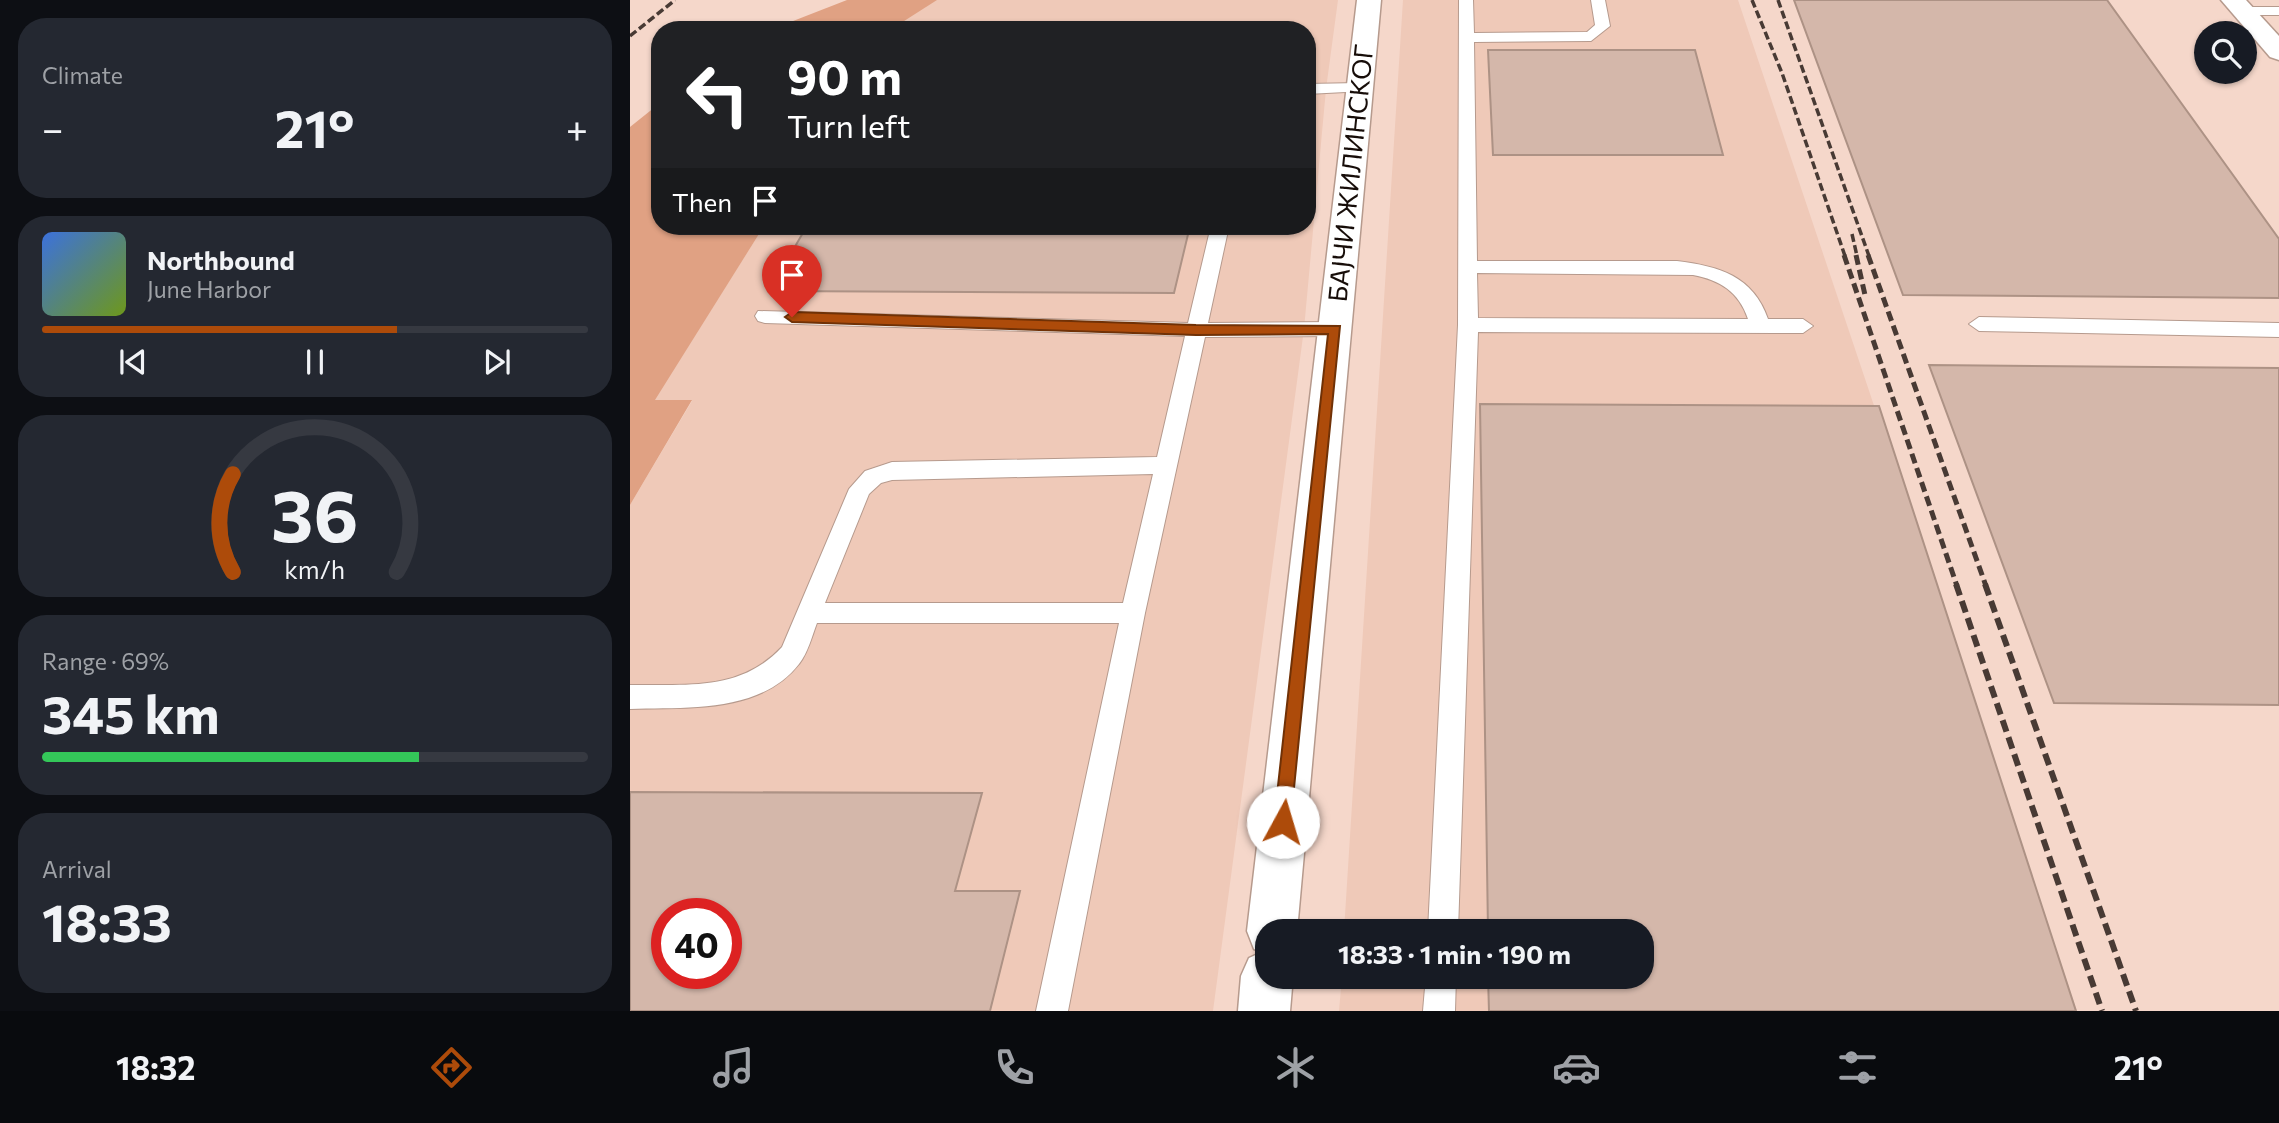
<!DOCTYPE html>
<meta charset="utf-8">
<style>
:root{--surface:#171b24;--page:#242831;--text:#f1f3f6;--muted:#9ea1a6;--line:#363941;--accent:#ad4b0a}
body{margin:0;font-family:Commissioner,sans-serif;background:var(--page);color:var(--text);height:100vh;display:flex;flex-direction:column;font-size:26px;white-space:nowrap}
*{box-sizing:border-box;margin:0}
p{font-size:23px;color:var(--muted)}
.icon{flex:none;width:38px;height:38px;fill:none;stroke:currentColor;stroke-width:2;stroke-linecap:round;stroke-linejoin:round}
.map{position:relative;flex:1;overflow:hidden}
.panel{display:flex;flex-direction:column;gap:18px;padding:18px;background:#0d0f14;width:630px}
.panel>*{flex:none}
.top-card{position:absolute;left:21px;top:21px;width:665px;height:214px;border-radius:28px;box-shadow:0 2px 5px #0004;background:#202124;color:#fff;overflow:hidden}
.buttons{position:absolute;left:1564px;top:21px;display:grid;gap:14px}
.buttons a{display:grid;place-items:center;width:63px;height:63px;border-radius:50%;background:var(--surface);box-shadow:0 2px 5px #0004;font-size:35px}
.speed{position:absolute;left:21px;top:898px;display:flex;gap:14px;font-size:35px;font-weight:700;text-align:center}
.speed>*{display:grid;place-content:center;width:91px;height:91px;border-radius:50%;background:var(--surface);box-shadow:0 2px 5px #0004;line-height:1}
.speed .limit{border:10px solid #d22;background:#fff;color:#111}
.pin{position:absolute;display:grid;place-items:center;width:60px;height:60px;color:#fff;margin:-72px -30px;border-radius:50% 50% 50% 0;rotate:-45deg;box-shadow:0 0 7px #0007}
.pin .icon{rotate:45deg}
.me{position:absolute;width:77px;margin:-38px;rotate:6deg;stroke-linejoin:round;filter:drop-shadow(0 0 5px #0008)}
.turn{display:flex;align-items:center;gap:24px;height:147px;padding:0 21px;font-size:32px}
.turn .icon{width:91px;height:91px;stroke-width:2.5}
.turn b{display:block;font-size:49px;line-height:60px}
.then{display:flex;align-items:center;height:66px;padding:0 21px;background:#0003;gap:14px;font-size:26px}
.big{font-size:52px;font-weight:700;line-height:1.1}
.panel .card{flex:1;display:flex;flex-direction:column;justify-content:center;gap:10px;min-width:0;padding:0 24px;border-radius:28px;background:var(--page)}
.panel .dial{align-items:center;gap:0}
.dial svg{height:182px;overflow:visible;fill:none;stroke:var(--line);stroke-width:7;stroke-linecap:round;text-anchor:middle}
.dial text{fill:var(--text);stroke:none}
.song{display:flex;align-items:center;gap:21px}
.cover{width:84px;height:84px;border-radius:10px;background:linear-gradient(135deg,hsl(220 70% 55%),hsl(80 70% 35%))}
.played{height:7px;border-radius:4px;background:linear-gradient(90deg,var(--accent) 65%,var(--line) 65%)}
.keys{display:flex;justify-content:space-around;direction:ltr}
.heat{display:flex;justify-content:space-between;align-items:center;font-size:38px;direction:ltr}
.charge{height:10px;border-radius:5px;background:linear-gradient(90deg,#34c759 69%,var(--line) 0)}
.trip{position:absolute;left:625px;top:919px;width:399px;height:70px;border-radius:28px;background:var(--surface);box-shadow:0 2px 5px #0004;font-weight:700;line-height:70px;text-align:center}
.dock{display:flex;height:112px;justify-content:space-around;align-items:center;background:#090b0e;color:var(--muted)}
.dock .icon{width:49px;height:49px}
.dock .selected{color:var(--accent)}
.dock b{font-size:32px;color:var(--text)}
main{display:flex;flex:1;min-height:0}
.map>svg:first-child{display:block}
</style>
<main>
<section class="panel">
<div class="card"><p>Climate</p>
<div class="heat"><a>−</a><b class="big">21°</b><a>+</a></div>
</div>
<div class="card">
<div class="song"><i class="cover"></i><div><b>Northbound</b><p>June Harbor</p></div></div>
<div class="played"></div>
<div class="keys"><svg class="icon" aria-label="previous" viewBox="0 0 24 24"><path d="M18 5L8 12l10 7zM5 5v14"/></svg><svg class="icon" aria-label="pause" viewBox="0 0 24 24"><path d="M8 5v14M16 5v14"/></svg><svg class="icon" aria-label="next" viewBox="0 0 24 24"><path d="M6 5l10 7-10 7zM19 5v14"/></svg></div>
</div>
<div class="card dial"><svg viewBox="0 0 100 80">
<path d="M14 69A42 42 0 1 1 86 69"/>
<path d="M14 69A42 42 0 0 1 14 26" stroke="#ad4b0a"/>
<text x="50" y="56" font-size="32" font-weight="700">36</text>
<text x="50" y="72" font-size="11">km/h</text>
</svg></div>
<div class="card"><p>Range · 69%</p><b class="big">345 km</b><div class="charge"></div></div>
<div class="card"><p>Arrival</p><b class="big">18:33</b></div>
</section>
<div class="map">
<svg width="1649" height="1011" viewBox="0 0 1649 1011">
<rect width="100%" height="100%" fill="#f5d7ca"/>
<g fill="#efc9b8" fill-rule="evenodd">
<path d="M275,0H708L696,89L674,329L583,1011H0V505L62,401L24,400L134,226H677V30H256ZM37,914H96V973H37Z"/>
<polygon points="773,0 1108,0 1447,1011 709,1011 712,977 1012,976 1012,931 714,931"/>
</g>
<g fill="#e0a183">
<polygon points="217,0 307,0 260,30 140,30"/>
<polygon points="30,103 30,226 134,226 25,400 62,400 0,505 0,127"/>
</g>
<g fill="#d4b7aa" stroke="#ad9285" stroke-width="2" fill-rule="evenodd">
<polygon points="1164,0 1477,0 1649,239 1649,298 1273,295"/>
<polygon points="858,50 1065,50 1093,155 863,155"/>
<polygon points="177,226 560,226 544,293 139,291"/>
<polygon points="1299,365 1649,368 1649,705 1424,703"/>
<polygon points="850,404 1249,406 1446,1011 859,1011 858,976 1012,976 1012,931 858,931"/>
<path d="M0,792L352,793L325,891H390L360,1011H0ZM37,914H96V973H37Z"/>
</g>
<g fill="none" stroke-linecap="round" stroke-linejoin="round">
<defs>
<g id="lane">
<path d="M829,0H843L844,33L957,32L965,25L961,0H975L980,26L961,41L844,42L847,261H1047C1089,266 1123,276 1138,319H1173L1183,326L1173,333L848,332L828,931H798L828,325ZM847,273L1063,275C1090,280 1109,292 1118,319L848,318Z"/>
<polygon points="1649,7 1649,15 1613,15 1606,11 1613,7"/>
<polygon points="729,83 735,85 735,91 677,94 677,84"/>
<path d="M581,226H599L578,323L705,322L715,329L705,336L575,337L515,613L438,1011H406L489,623H187C182,636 178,653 169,664C130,714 56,707 0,709V685C57,684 110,692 152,647L219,489L235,471L262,462L527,457L555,336L135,323L128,321L125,316L128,311L558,323ZM523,474L493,603H195L239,494L251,483L262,480Z"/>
<polygon points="1349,317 1649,323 1649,337 1349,331 1339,324"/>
<polygon points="796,976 826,976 825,1011 793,1011"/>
</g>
<polygon id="street" points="1591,0 1616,0 1649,36 1649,60 1640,57"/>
<polygon id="secondary" points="727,0 751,0 667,931 637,931 637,976 663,976 660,1011 608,1011 611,976 619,958 632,952 624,949 617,931"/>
</defs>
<use href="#lane" stroke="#b69a8d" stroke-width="2"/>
<use href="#street" stroke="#b69a8d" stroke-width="3"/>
<use href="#secondary" stroke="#b69a8d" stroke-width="3"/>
<use href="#lane" fill="#fff" fill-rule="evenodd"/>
<use href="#street" fill="#fff" fill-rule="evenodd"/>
<use href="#secondary" fill="#fff" fill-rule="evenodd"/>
<g stroke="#483a34" stroke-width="3.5" stroke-dasharray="8 3.5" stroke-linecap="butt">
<polyline points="1122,0 1152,73 1215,256"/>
<polyline points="1148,0 1239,256"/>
<polyline points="0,36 45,0"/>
<polyline points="1222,234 1227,256"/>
</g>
<g stroke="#483a34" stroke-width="5" stroke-dasharray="10 5" stroke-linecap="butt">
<polyline points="1214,255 1327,586"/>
<polyline points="1226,255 1235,295"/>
<polyline points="1238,255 1356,586"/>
</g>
<g stroke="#483a34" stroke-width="6" stroke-dasharray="12 6" stroke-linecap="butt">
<polyline points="1326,584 1472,1011"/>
<polyline points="1355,584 1506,1011"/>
</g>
</g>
<polygon fill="#ad4b0a" stroke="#703106" stroke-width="2" points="162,312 566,325 710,326 660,828 653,831 647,828 644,822 698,334 566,335 162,322 155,317"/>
<g text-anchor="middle" stroke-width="5" stroke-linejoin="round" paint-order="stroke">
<g font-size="26" fill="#170d09" stroke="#fff">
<text transform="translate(721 173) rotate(-84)" y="9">БАЈЧИ ЖИЛИНСКОГ</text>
</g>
</g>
</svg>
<div class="buttons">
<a><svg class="icon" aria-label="search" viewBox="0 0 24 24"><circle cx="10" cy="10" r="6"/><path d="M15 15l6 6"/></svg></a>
</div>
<div class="speed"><div class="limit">40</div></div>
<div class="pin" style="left:162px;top:317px;background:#d93025"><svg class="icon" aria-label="arrive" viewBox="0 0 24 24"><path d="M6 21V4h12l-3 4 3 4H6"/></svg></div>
<svg class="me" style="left:653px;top:822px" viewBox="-20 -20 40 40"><circle r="19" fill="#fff"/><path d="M0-13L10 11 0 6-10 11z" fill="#ad4b0a"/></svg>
<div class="trip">18:33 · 1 min · 190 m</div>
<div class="top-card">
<div class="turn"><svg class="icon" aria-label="left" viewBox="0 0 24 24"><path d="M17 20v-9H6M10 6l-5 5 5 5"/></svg><div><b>90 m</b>Turn left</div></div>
<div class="then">Then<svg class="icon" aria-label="arrive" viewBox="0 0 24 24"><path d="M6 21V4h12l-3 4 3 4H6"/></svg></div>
</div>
</div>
</main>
<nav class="dock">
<b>18:32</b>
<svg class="icon selected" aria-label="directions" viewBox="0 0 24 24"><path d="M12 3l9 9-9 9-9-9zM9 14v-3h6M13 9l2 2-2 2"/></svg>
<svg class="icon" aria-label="music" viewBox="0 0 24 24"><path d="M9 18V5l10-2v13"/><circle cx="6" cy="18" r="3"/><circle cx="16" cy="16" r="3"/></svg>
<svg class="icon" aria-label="phone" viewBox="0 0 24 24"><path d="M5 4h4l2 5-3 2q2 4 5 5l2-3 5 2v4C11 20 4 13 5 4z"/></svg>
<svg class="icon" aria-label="climate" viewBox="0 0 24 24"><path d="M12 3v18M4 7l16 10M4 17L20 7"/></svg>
<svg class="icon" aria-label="car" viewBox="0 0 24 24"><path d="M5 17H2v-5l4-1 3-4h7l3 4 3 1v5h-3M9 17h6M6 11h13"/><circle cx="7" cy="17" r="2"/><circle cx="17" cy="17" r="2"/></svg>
<svg class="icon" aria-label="filters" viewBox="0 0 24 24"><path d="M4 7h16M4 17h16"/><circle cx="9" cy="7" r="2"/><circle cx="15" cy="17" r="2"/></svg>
<b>21°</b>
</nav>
